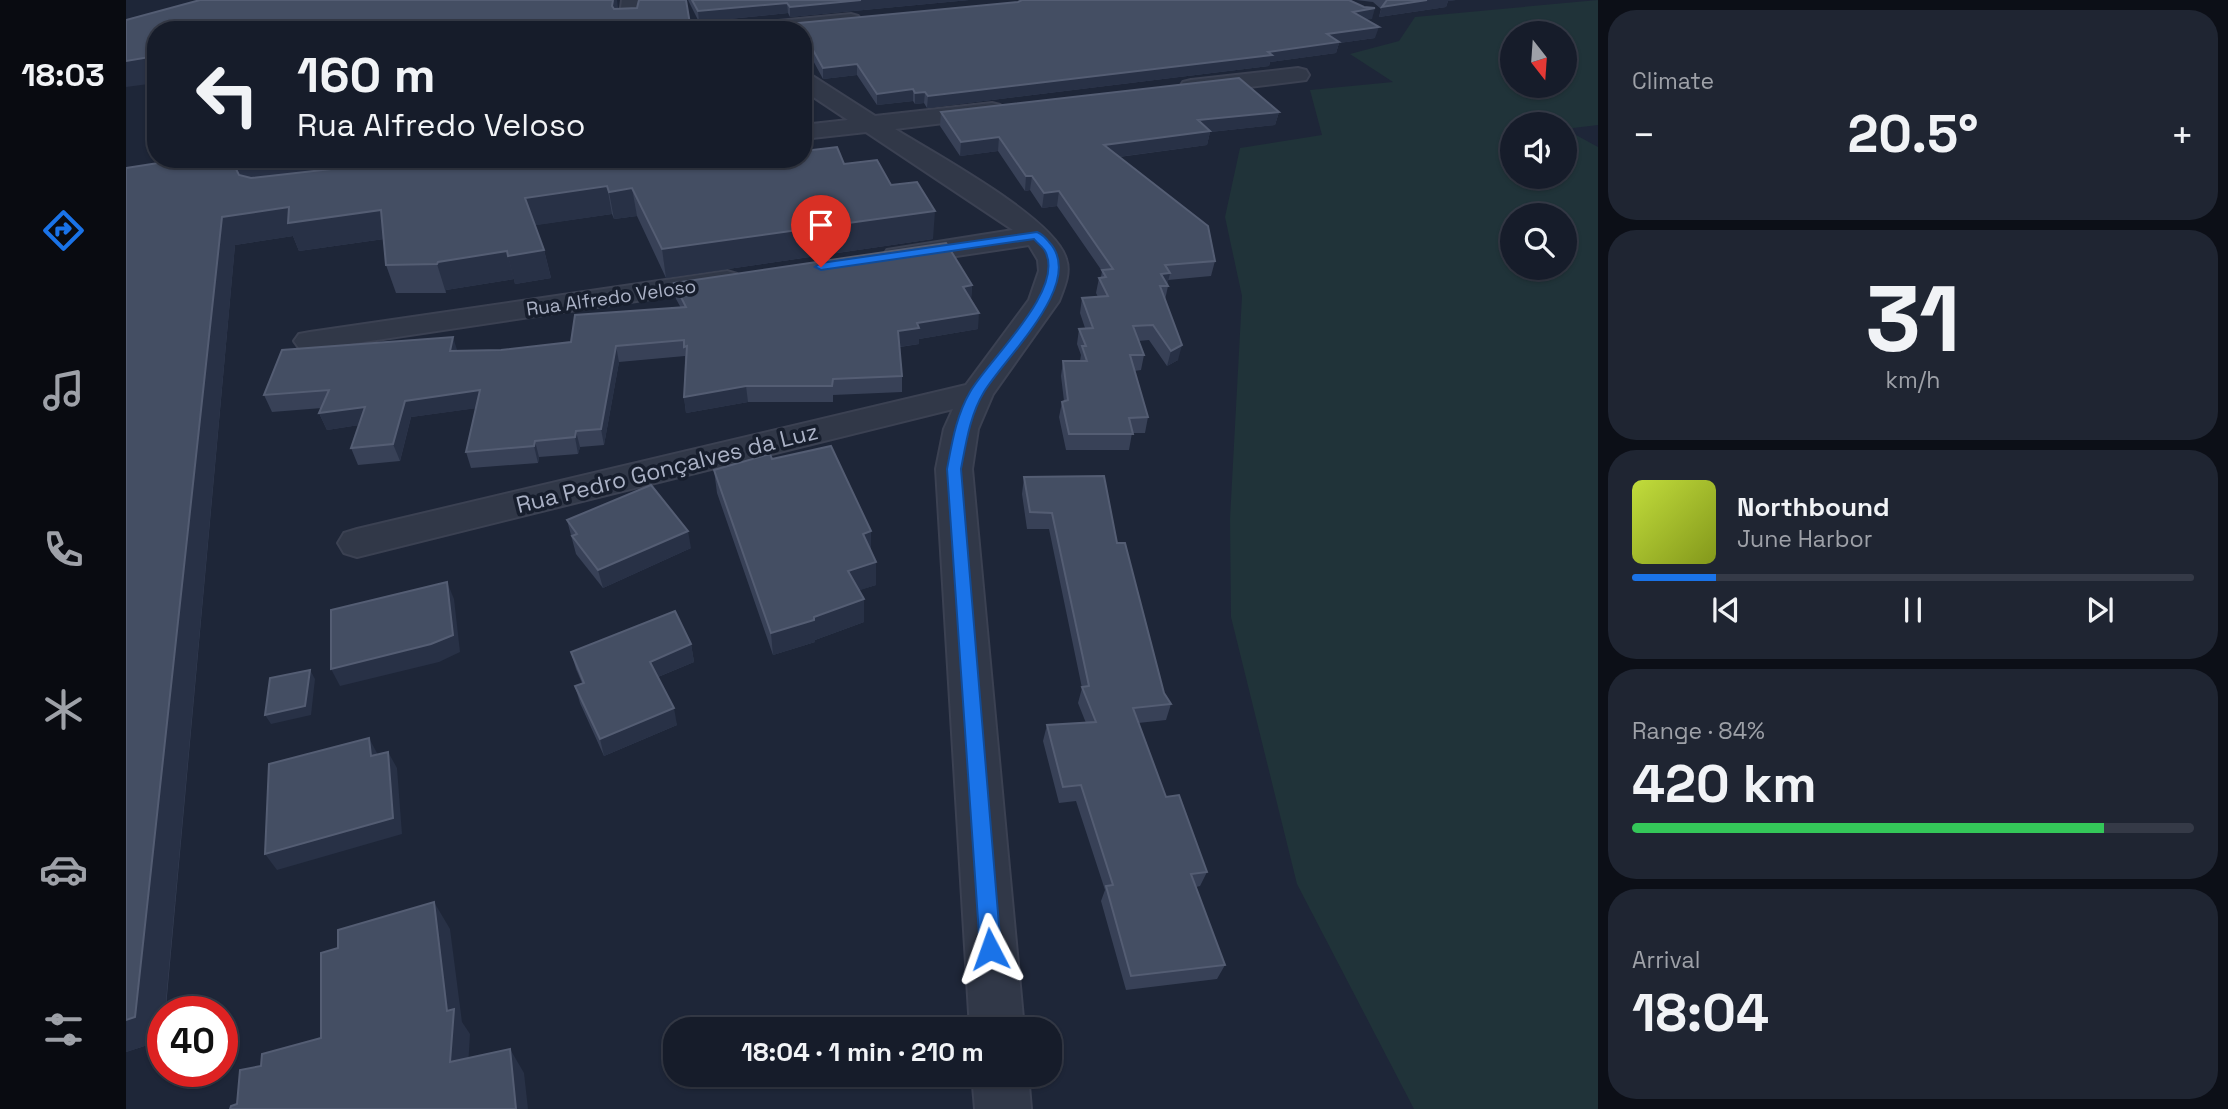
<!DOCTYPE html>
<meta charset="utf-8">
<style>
:root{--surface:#161c2a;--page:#1f2532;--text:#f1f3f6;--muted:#9ea1a8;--line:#353a47;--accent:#1a73e8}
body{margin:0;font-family:"Space Grotesk",sans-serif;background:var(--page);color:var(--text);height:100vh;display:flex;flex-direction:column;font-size:26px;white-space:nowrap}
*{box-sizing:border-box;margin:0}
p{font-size:23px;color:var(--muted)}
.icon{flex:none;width:38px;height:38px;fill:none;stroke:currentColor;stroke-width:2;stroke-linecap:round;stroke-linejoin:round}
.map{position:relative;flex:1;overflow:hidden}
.side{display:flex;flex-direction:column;gap:10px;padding:10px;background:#0c0f17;width:630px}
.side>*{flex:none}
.hud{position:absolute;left:21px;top:21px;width:665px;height:147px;border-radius:28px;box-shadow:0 2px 5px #0004,0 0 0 2px var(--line);background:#161c2a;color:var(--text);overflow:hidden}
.needle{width:46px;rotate:163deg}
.tools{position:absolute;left:1374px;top:21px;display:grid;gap:14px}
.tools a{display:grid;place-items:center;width:77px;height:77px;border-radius:50%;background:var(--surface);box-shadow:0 2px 5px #0004,0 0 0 2px var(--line);font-size:35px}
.speed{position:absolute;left:21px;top:996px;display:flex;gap:14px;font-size:35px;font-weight:700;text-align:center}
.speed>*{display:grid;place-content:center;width:91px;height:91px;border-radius:50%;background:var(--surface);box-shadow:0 2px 5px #0004,0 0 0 2px var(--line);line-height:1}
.speed .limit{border:10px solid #d22;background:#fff;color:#111}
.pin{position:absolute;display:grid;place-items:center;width:60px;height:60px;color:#fff;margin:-72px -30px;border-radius:50% 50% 50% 0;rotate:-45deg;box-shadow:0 0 7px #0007}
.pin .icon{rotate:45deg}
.me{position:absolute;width:77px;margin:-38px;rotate:356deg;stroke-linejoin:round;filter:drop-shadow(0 0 5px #0008)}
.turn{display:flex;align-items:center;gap:24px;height:147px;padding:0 35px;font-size:32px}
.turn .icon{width:91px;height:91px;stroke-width:2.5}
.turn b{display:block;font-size:49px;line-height:60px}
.big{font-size:52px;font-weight:600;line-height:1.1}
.side .card{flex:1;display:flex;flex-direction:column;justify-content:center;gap:10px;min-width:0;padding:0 24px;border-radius:28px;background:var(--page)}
.side .dial{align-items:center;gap:0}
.dial b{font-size:91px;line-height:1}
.song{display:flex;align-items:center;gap:21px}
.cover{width:84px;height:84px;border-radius:10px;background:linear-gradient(135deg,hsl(70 70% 55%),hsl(70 70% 35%))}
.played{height:7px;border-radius:4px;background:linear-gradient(90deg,var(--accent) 15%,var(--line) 15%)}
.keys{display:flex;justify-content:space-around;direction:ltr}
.heat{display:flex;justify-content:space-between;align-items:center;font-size:38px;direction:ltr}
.charge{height:10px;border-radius:5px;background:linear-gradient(90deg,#34c759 84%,var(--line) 0)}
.trip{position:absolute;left:537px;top:1017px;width:399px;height:70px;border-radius:28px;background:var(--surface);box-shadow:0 2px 5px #0004,0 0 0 2px var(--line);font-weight:600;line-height:70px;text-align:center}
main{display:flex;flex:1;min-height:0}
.dock{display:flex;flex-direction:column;width:126px;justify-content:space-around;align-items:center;background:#090b11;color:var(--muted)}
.dock .icon{width:49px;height:49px}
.dock .selected{color:var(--accent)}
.dock b{font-size:32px;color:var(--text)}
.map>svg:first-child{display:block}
</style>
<main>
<nav class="dock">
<b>18:03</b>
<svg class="icon selected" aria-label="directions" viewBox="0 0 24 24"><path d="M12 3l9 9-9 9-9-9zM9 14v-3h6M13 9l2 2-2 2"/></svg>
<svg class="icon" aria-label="music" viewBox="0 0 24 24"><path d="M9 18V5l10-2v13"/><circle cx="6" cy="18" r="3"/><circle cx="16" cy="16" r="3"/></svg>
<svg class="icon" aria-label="phone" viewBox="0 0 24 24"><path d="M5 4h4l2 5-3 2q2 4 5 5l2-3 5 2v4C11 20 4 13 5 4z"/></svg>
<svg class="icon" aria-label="climate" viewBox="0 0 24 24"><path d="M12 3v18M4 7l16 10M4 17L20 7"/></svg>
<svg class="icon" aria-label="car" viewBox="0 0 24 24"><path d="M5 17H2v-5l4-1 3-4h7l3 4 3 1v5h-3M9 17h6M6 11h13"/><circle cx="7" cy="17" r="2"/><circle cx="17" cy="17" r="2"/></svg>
<svg class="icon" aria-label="filters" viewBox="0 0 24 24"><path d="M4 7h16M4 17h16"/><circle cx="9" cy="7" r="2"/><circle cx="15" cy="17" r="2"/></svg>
</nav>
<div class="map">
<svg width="1472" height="1109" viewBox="0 0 1472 1109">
<rect width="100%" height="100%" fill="#1e2638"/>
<path fill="#203339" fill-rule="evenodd" d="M1472,0V125L1439,129L1472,147V1109H1288L1171,884L1105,617L1104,519L1116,296L1099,217L1114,148L1196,135L1184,90L1267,82L1224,54L1273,41L1289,17ZM1386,33H1438V86H1386ZM1386,124H1438V177H1386ZM1386,215H1438V268H1386Z"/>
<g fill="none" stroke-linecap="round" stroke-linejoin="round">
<defs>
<g id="minor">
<polygon points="496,0 516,0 513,30 492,30"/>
<polygon points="725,14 732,16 735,20 732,24 677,31 611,30 614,26 621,24"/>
<polygon points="1172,68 1180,70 1183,75 1180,80 1065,94 1057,92 1054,87 1057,82 1065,80"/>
<path d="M677,73L685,75L749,116L866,103L874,105L878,110L874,115L866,117L769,129C807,153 929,218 940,259C945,273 938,288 933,301L867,394L852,429L846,469L898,1029H844L810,469L818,429L827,409L231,557L218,553L212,543L218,533L231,529L840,385L903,300L913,271L912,260L903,245L771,265L761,262L757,256L761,250L887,230L740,132L677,139V125L722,120L677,90Z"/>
<polygon points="601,271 611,274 616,280 611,286 184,350 173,348 168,341 173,334 184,332"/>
<polygon points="846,1074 902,1074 905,1109 849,1109"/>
</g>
</defs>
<use href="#minor" stroke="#3b4152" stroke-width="4"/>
<use href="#minor" fill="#313848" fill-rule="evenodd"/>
</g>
<g fill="#384157">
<polygon points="562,0 843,0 664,17 662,13 573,22"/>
<polygon points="1230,0 1330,0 1322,1 1320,7 1253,17 1255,9 1247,2"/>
<polygon points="892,2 1246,19 1240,19 1249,38 1213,43 1210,53 1144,62 1143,66 801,108 798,103 789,104 787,101 751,105 731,75 697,79 677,42 677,30 673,30 672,23"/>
<polygon points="815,112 1153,112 1149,125 1084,132 1081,145 993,157 1089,261 1085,276 1042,280 1041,284 1042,286 1039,300 1052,360 1041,366 1023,340 1012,341 1018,355 1015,370 1008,371 1022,417 1019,433 1006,433 1003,450 940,450 933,417 936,402 938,401 935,376 937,361 954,361 955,355 951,344 953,329 959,328 954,313 956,298 972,297 970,293 973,278 975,277 976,271 931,206 916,208 904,190 899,191 872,151 834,156 814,126"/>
<polygon points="678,151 718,164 765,185 807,239 540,278 511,216 488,219 486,214 409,225 418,250 425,278 389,284 388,279 320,290 320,293 270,293 260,265 258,239 173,251 167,236 109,245 37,1040 0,1052 0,168"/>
<polygon points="548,283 846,285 845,299 852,329 793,339 793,344 774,347 776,376 776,392 707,395 707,402 622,402 560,413 558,397 559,356 493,362 478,445 454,447 452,454 413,457 412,463 345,468 340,452 350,408 285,417 274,461 232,465 225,448 233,425 201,430 193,413 196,408 146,412 138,395 332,351 375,350 445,342 555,308 550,299"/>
<polygon points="646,459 745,551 750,562 750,585 733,590 738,622 689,640 689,642 647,655 591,493 588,470"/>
<polygon points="898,477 991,543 1038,693 1045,704 1040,720 1012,723 1040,797 1081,872 1074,886 1070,887 1099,965 1091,979 1000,990 975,901 979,890 950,801 933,803 917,741 921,725 960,723 952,703 956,688 923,529 901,529 896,494"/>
<polygon points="441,520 565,548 477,588 450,554"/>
<polygon points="565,644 568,662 532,677 551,725 478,756 454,703 449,686 456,683 450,669 445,652"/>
</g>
<g fill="#283146">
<polygon points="487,0 491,0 492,8 489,30 486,6"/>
<polygon points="735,0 843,0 664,17 664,7"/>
<polygon points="1301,0 1330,0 1322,1 1320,7 1253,17 1256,7"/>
<polygon points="661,3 662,13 573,22 572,11"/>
<polygon points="1249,8 1246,19 1224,22 1227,12"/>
<polygon points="1253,27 1249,38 1213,43 1210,53 1144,62 1143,66 801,108 802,96 1142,52 1201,34"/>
<polygon points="30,56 30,83 0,87 0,61"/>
<polygon points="731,64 731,75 697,79 697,68"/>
<polygon points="787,89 787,101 751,105 751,94"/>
<polygon points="799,92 798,103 789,104 789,93"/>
<polygon points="1153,112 1149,125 1084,132 1081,145 976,159 978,145 1072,120"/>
<polygon points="873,137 872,151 834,156 835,142"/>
<polygon points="350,159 121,194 109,167 115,160"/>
<polygon points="900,176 906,176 904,190 899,191"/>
<polygon points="481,186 486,214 405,226 399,198"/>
<polygon points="506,188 511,216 488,219 483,192"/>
<polygon points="933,191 931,206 916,208 918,193"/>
<polygon points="163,207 255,210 265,238 173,251 167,236 109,245 39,1012 37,1012 37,1040 0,1052 0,1020 96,217"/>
<polygon points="809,211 807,239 540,278 536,249"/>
<polygon points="418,250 425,278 389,284 382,256"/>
<polygon points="381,251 388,279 320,290 320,293 311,264 312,262"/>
<polygon points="1044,273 1041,286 1035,274"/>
<polygon points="846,285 845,301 837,287"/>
<polygon points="853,313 852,329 793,339 793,344 772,347 772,331 791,323"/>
<polygon points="327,337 332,353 324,351"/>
<polygon points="1056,345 1052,360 1041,366 1045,351"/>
<polygon points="490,346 493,362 478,445 475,429"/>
<polygon points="620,386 622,402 560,413 558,397"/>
<polygon points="354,390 359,407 285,417 274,461 267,444 279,401"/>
<polygon points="239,407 246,423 201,430 193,413"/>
<polygon points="450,431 454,447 452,454 449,437"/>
<polygon points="409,441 413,457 412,463 408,446"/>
<polygon points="562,531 565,548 477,588 472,570"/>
<polygon points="745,531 745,554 737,534"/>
<polygon points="750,562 750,585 722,594 722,571"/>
<polygon points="321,582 328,599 334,652 313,662 214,686 205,669"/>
<polygon points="738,599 738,622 689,640 689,642 647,655 645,633"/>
<polygon points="565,644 568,662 527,679 524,662"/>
<polygon points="184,670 189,679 185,715 145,724 139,715"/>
<polygon points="548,708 551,725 478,756 474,739"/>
<polygon points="243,738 252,755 245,756"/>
<polygon points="262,752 271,768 276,834 151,870 139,854"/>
<polygon points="308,902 324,929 336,1022 344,1034 341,1085 324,1062 321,1011"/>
<polygon points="384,1049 398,1073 402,1109 390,1109"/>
</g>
<g fill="#444e63" stroke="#545d73" stroke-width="2">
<polygon points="74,0 487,0 486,6 488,9 511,8 513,0 560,0 565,30 30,30 30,56 0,61 0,20"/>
<polygon points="566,0 735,0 664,7 661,3 572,11"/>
<polygon points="896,0 1223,0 1238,7 1249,8 1227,12 1253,27 1201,34 1213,42 1142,52 1146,55 802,96 799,92 789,93 787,89 751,94 731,64 697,68 677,32 677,30 676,30 672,23 892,2"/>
<polygon points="1261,0 1301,0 1256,7"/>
<polygon points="1113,78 1153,112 1072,120 1084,131 978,145 1082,226 1089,261 1039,265 1044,273 1035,274 1042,286 1034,286 1056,345 1045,351 1027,325 1007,326 1018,355 1004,355 1022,417 1003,418 1007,434 943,434 936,402 942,400 937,361 961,361 956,346 960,346 953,329 967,328 956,298 982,296 973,278 980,277 976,270 987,269 933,191 918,193 906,176 900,176 873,137 835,142 815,112"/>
<polygon points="711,147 718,164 751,160 765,185 791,182 809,211 536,249 506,188 483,192 481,186 399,198 418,250 382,256 381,251 312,262 311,264 260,265 255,210 162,223 163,207 96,217 9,1017 0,1020 0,168 58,159 117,159 109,167 113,175 125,178 294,159 677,159 677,149 678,151"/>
<polygon points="820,243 846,285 837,287 853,313 791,323 793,328 772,331 776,376 707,379 706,386 620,386 558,397 561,346 558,347 558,340 490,346 475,429 450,431 449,437 409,441 408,446 340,452 354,390 279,401 267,444 225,448 239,407 193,413 203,390 138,395 156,350 327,337 324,351 375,350 445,342 449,315 560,307 548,283"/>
<polygon points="705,446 745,531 737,534 750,562 722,571 738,599 688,617 688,620 645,633 588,470 644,454 646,459"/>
<polygon points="978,476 991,543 999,543 1038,693 1045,704 1007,708 1040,797 1053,795 1081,872 1065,874 1099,965 1005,976 980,886 987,885 955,785 937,787 921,725 970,722 956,687 963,686 926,513 904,512 898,477"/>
<polygon points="525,485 562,531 472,570 446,536 451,534 441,520"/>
<polygon points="321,582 327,635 305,644 205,669 205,610"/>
<polygon points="549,611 565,644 524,662 548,708 474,739 449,686 458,683 445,652"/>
<polygon points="184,670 179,706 139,715 144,678"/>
<polygon points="243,738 245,756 262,752 267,818 139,854 143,764"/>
<polygon points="308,902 321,1011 328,1009 324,1062 384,1049 390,1109 104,1109 105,1106 111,1104 114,1070 135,1066 136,1054 195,1038 195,953 212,948 212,930"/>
</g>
<path fill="#1a73e8" stroke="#114b97" stroke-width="2" d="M911,232C916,234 919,237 923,242C961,282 879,357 858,392C844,415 840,443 835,469L875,949L872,956L864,959L857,956L854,949L821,469C826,443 830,416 844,392C862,360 940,290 919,251C917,247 911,243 908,239L695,270L689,267L695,263Z"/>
<g text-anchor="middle" stroke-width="7" stroke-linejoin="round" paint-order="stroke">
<g font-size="19" fill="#abb2c6" stroke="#171e2d">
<text transform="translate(485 297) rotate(-8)" y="7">Rua Alfredo Veloso</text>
</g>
<g font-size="23" fill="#abb2c6" stroke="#171e2d">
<text transform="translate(541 468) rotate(-14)" y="8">Rua Pedro Gonçalves da Luz</text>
</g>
</g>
</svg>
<div class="tools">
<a><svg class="needle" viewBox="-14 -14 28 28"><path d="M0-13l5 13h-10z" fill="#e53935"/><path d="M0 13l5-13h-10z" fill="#9ea1a8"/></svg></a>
<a><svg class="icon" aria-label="sound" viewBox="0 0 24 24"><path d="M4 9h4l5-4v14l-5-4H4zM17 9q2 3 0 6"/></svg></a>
<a><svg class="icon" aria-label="search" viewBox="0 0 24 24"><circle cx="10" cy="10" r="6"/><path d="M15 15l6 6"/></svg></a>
</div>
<div class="speed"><div class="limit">40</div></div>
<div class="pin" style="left:695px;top:267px;background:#d93025"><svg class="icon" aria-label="arrive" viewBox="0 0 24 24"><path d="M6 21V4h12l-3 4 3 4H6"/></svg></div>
<svg class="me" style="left:864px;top:949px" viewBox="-20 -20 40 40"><path d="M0-17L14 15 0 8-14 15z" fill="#1a73e8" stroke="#fff" stroke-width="4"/></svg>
<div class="trip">18:04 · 1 min · 210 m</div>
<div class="hud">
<div class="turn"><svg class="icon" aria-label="left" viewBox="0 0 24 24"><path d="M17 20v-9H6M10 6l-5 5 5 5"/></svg><div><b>160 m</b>Rua Alfredo Veloso</div></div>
</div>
</div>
<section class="side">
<div class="card"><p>Climate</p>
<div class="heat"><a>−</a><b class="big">20.5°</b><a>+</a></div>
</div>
<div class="card dial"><b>31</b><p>km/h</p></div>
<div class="card">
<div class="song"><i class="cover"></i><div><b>Northbound</b><p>June Harbor</p></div></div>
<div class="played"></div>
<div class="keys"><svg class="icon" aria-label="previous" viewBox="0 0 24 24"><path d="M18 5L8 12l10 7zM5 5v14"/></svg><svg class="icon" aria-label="pause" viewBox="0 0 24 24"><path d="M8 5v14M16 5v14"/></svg><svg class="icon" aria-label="next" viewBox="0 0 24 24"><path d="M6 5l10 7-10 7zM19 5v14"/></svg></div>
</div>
<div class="card"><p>Range · 84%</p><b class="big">420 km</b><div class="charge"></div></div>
<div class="card"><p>Arrival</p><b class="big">18:04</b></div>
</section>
</main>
